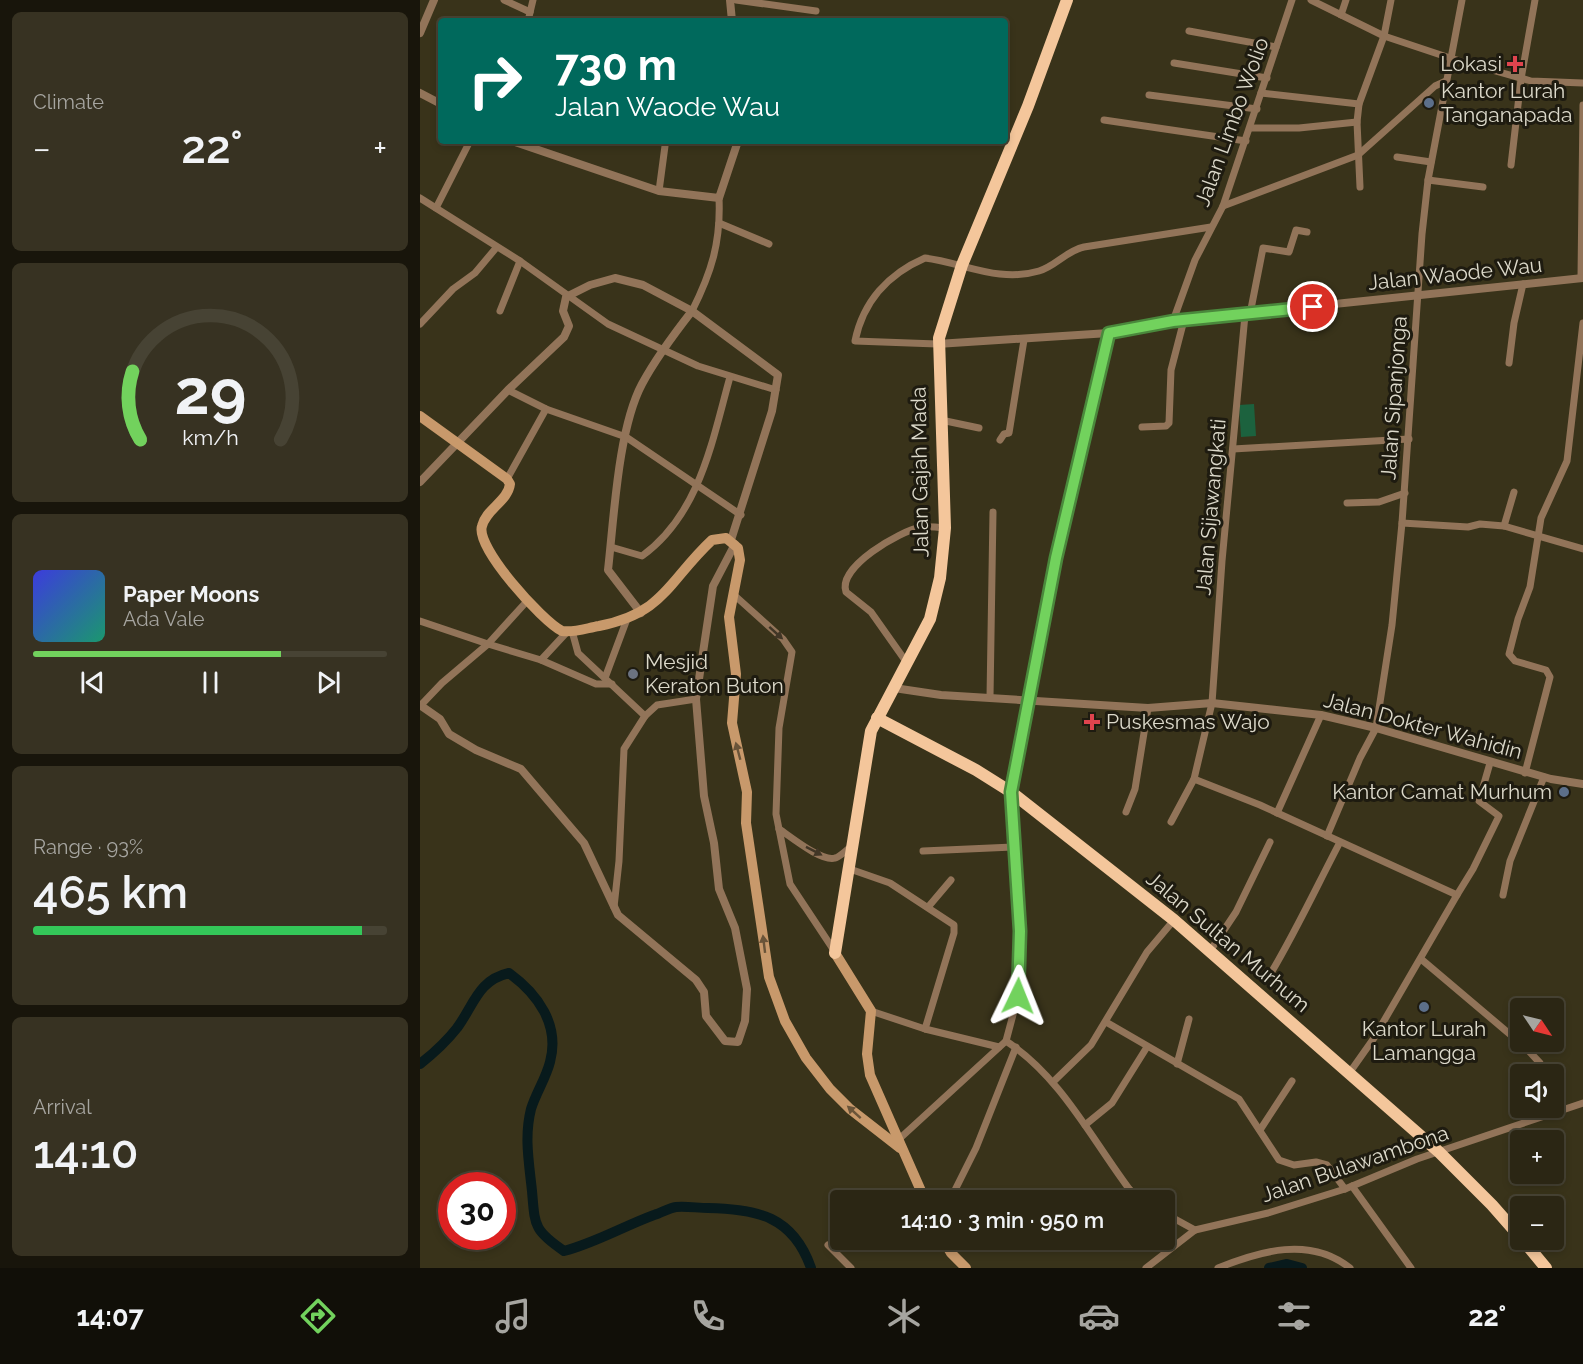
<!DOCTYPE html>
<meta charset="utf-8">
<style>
:root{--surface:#2b2614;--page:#373222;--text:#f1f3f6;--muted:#a6a5a0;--line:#474334;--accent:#72d25d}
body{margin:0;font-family:Raleway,sans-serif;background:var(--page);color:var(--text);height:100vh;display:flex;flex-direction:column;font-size:22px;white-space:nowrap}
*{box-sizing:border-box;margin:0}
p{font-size:20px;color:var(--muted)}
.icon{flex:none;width:33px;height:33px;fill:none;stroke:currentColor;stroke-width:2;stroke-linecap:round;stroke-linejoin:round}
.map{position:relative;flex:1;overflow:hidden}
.side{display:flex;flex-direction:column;gap:12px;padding:12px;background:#18150b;width:420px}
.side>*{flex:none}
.guide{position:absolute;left:18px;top:18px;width:570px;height:126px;border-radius:6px;box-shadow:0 3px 9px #0003,0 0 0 2px var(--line);background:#00695c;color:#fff;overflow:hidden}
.needle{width:39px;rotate:125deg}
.buttons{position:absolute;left:1090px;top:998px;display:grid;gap:12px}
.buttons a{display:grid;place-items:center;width:54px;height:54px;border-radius:6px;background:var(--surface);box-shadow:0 3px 9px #0003,0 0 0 2px var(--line);font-size:30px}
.speed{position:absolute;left:18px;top:1172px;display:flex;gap:12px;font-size:30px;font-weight:700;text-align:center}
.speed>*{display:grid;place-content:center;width:78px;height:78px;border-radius:50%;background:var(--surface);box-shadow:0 3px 9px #0003,0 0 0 2px var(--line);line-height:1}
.speed .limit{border:9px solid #d22;background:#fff;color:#111}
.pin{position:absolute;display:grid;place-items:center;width:51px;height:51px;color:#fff;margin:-26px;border:3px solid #fff;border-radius:50%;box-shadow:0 2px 6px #0007}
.me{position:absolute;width:66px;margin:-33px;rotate:2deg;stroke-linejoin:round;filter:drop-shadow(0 0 4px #0008)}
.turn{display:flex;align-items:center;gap:21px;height:126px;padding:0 18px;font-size:27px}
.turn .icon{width:78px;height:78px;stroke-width:2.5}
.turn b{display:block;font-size:42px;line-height:51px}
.big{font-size:45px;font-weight:600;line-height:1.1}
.side .widget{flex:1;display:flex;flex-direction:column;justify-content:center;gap:9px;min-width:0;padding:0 21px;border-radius:9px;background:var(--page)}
.side .dial{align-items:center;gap:0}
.dial svg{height:156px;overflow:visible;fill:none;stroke:var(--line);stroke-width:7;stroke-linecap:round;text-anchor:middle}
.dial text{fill:var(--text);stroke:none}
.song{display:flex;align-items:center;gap:18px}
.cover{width:72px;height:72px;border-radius:9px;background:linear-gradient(135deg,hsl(240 70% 55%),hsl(160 70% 35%))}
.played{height:6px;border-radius:3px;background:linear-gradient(90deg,var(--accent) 70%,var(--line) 70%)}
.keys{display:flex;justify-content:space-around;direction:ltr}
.heat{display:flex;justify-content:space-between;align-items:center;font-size:33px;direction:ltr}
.charge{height:9px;border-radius:4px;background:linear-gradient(90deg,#34c759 93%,var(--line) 0)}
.trip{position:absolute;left:410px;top:1190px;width:345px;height:60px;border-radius:6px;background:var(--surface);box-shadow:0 3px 9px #0003,0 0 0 2px var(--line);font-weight:600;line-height:60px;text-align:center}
.tab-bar{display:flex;height:96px;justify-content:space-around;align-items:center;background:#110f08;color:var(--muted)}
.tab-bar .icon{width:42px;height:42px}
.tab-bar .selected{color:var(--accent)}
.tab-bar b{font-size:27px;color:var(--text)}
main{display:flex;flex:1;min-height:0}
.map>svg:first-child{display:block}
</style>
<main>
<section class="side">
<div class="widget"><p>Climate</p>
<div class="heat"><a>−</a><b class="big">22°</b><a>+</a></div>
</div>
<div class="widget dial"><svg viewBox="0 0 100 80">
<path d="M14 69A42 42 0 1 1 86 69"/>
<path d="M14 69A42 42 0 0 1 10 34" stroke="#72d25d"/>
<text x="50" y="56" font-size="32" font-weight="700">29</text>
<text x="50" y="72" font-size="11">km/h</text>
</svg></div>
<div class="widget">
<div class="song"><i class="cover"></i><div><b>Paper Moons</b><p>Ada Vale</p></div></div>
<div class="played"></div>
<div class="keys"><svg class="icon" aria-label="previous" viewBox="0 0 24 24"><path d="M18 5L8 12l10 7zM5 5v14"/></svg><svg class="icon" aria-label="pause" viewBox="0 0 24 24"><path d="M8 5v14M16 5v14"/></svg><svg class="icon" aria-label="next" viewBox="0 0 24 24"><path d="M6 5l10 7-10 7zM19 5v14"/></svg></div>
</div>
<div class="widget"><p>Range · 93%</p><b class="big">465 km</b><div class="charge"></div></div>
<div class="widget"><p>Arrival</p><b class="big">14:10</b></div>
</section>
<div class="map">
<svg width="1163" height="1268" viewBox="0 0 1163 1268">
<rect width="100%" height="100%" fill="#39331a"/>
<polygon fill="#1c623e" points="834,404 836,436 821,437 819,405"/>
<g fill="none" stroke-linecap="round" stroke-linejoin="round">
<g stroke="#081a1c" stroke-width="10">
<path d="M0,1064C14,1053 26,1042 37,1028C54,1005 58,980 89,973C118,994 140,1025 130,1062C126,1078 116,1093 111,1109C104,1137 109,1162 112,1191C115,1225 113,1230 144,1251C175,1243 204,1226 234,1215C241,1213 249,1208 256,1207C266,1206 278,1208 288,1208C337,1209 373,1216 391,1268"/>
<polyline points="849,1268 867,1264 882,1268"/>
</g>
<g stroke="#927459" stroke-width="7">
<polyline points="84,0 110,12"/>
<polyline points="316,0 396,11"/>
<polyline points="891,0 964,36 1030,58 1111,81 1163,83"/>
<polyline points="921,15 926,0"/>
<polyline points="108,21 113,0"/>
<polyline points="769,31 856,47"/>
<polyline points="754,63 847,78"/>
<polyline points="841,93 939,104"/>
<polyline points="729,95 837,109"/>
<polyline points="684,120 826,141"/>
<polyline points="830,128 879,128 937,122"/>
<polyline points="977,157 1011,162"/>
<polyline points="1091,165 1101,79 1115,0"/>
<polyline points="1008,180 1063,187"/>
<polyline points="940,187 937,122 939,104 964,36 971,0"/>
<polyline points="239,191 245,146"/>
<polyline points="0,198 100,261 80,311"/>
<polyline points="803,206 938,155 1015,86 1026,81"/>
<polyline points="16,208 50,141"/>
<polyline points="299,223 349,244"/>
<polyline points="100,261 188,324 278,366 356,390"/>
<polyline points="1161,278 1163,105"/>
<path d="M272,311C291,273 301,243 299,198"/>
<polyline points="830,314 843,248 869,252 876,230 887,232"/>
<polyline points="753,321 775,260 803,206 872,0"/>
<polyline points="0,324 33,289 55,273 76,248"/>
<path d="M517,344L435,341C443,302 468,274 505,258C544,263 579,283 619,271C636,266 646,251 664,247L791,227"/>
<polyline points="1089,363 1094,323 1103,284"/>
<polyline points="88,390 126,409 206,437 321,515"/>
<polyline points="521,420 559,428"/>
<polyline points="722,427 746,426 749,423 751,370 764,320"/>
<polyline points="580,440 584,434 589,433 604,340"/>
<polyline points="813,449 989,439"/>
<polyline points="87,479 126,409"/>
<polyline points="927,503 959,502 985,493"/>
<polyline points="982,523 1048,527 1060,524 1084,526 1163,549"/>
<polyline points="1084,526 1094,492"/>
<path d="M191,547L222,556C280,514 292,441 310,377"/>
<polyline points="313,594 363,639 372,652 359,728 356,814 370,884 415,952"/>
<polyline points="0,621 68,644 108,600"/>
<polyline points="152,631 158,653 225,716"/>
<polyline points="121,660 176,684 192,684"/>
<path d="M487,663L451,612L426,592C417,567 480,531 501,527C508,526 517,527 525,528"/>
<polyline points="185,678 207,619"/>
<polyline points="570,697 573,512"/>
<polyline points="1,705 22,683 68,644 121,660 147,632"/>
<polyline points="1105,773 1130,677 1126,670 1095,661 1089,654 1098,619 1110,587 1121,518 1147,461 1163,323"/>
<polyline points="774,779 840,805 1037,895 954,1038 930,1072"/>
<polyline points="706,812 715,789 728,708"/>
<polyline points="857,813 901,715"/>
<polyline points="751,822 774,779 792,703 802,561 825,315"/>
<path d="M359,829C370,836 401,862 415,858C420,857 426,850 431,847"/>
<polyline points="907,836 940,758 956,728 972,625 982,523 1002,234 1008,180 1042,0"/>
<polyline points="503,851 593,847"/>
<polyline points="427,868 470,883 534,925 534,933 505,1029"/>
<polyline points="1037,895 1053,869 1079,816 1059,801 1070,763"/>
<polyline points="1083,895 1090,861 1124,777"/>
<polyline points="509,906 531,880"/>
<polyline points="194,907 199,861 204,749 225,716 237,705 276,699"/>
<polyline points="790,951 816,912 850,842"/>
<polyline points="1001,959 1105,1047 1120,1063 1125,1074"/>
<path d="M851,973C876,931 897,886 920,842"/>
<polyline points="451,1011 505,1029 579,1047"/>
<polyline points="686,1022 819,1099 859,1160 874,1165 896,1162 907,1165 925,1189"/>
<path d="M586,1041C641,1077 671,1138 710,1190L721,1200"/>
<polyline points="757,1064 769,1019"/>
<polyline points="633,1082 671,1045 727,952 754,920"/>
<polyline points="1134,1101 1138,1112"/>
<polyline points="665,1125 692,1103 727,1047"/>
<polyline points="840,1130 872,1081"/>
<polyline points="477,1141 586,1041 598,996 600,931 591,792 636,558 689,333"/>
<polyline points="932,1186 991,1268"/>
<polyline points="534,1200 532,1196 556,1148 596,1047"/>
<polyline points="688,1200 710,1190"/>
<polyline points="744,1213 775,1230"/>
<polyline points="408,1245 431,1268"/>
<polyline points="726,1268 775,1230 848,1213 925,1189 997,1159 1163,1103"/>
<path d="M798,1268C840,1251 890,1236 930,1268"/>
</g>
<g stroke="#927459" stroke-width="8">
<polyline points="310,0 312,21"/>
<polyline points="0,33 14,0"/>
<polyline points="0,93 21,104"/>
<polyline points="92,141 239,191 299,198 318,141"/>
<polyline points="517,344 689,333 753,321 1163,278"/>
<polyline points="0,482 88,390 144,337 149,326 143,311 146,297 170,285 195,278 223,285 272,311 358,375 352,411 311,540"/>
<path d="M221,613L188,570C194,518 198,429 222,384C236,358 254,334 272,311"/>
<polyline points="474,688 521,695 728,708 792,703 901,715 956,728 1131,779 1163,784"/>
<polyline points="0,705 20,719 29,734 56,750 101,769 164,843 198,915 276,980 284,992 286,1016 305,1041 318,1042 325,1021 327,989 315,928 299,889 294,843 284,796 276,699 293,586 315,544"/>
</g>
<g stroke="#c8996b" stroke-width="10">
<path d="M0,416L87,479L90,484C88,501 66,509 62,526C55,547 122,621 142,631C154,633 167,628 179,626C245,613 248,581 292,540L306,538L318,548L320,560L309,617L316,674L312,723L327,792L326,823L349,977L365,1021L386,1058L410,1089L430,1109L480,1148"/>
<polyline points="415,953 451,1011 447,1054 450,1075 505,1200"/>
<polyline points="523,1239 531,1253 546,1268"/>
</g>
<g stroke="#f4c69b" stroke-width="12">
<polyline points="457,718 556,770 591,792 754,920 1019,1152 1072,1205 1101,1238"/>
<polyline points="415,953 451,731 510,619 520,578 525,528 519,338 542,265 608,106 647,0"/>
<polyline points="1102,1239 1126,1268"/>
</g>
</g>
<defs><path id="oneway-solid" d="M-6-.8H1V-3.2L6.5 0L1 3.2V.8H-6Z" transform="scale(1.5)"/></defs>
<g fill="#413626">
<use href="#oneway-solid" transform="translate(356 633) rotate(42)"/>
<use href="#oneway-solid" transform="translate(394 851) rotate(27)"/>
</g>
<g fill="#6a5439">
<use href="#oneway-solid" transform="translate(318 751) rotate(-105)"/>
<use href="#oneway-solid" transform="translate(344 944) rotate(-97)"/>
<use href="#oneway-solid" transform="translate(434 1112) rotate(-138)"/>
</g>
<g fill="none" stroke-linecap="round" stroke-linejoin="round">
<defs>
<polyline id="route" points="598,996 600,931 591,792 636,558 689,333 753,321 893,307"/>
</defs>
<use href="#route" stroke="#4a883c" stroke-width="15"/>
<use href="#route" stroke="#72d25d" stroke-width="10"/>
</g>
<g fill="#e0444e" stroke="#1e1b10" stroke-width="2">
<path d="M1092 55h6v6h6v6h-6v6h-6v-6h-6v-6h6z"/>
<path d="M669 713h6v6h6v6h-6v6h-6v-6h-6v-6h6z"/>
</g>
<g fill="#5c6f8a" stroke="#1e1b10" stroke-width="2">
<circle cx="1009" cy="103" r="6"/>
<circle cx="1144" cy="792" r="6"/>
<circle cx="1004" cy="1007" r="6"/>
</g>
<circle fill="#6b7280" stroke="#1e1b10" stroke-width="2" cx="213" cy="674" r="6"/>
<g text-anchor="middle" stroke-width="6" stroke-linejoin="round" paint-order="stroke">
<g font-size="21" fill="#dcd9ca" stroke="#1e1b10" text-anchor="start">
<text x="1082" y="71" text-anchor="end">Lokasi</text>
<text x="1021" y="98">Kantor Lurah<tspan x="1021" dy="24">Tanganapada</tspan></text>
<text x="225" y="669">Mesjid<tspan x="225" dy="24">Keraton Buton</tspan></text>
<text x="686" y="729">Puskesmas Wajo</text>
<text x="1132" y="799" text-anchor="end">Kantor Camat Murhum</text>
<text x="1004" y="1036" text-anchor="middle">Kantor Lurah<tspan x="1004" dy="24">Lamangga</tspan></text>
</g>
<g font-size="21" fill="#dcd9ca" stroke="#1e1b10">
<text transform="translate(812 122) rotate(-70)" y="7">Jalan Limbo Wolio</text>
<text transform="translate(1035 274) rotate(-6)" y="7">Jalan Waode Wau</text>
<text transform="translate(974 398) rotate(-86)" y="7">Jalan Sipanjonga</text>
<text transform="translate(500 472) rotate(-91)" y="7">Jalan Gajah Mada</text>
<text transform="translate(791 507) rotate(-85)" y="7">Jalan Sijawangkati</text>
<text transform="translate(1003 726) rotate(15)" y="7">Jalan Dokter Wahidin</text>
<text transform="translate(808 942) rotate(40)" y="7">Jalan Sultan Murhum</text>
<text transform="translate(935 1164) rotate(-19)" y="7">Jalan Bulawambona</text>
</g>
</g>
</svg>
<div class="buttons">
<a><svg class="needle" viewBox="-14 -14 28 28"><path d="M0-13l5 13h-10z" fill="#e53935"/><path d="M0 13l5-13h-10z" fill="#a6a5a0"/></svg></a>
<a><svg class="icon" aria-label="sound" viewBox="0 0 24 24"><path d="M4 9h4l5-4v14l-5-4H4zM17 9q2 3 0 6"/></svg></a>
<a>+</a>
<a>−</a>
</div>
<div class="speed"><div class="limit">30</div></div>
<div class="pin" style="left:893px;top:307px;background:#d93025"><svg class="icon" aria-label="arrive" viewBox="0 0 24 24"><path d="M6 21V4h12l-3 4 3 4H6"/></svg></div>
<svg class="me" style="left:598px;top:996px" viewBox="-20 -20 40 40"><path d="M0-17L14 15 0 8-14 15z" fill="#72d25d" stroke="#fff" stroke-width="4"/></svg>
<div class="trip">14:10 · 3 min · 950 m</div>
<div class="guide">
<div class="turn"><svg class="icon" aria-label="right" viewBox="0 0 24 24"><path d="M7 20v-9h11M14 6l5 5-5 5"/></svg><div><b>730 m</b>Jalan Waode Wau</div></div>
</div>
</div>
</main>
<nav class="tab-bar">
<b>14:07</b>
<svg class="icon selected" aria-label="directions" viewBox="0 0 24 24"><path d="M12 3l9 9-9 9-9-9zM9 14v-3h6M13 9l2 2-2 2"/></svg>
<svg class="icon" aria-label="music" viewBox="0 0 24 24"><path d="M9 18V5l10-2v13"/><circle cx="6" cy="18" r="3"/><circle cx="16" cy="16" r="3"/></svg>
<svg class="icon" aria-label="phone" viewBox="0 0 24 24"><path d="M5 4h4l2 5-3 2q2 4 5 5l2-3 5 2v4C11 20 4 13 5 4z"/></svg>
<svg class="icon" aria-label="climate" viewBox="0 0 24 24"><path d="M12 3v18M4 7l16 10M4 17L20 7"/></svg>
<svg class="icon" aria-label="car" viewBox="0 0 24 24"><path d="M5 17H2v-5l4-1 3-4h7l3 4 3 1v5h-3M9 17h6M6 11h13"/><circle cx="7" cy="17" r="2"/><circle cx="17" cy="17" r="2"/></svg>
<svg class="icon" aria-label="filters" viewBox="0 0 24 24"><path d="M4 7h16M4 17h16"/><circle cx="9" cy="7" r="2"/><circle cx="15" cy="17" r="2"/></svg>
<b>22°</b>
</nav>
